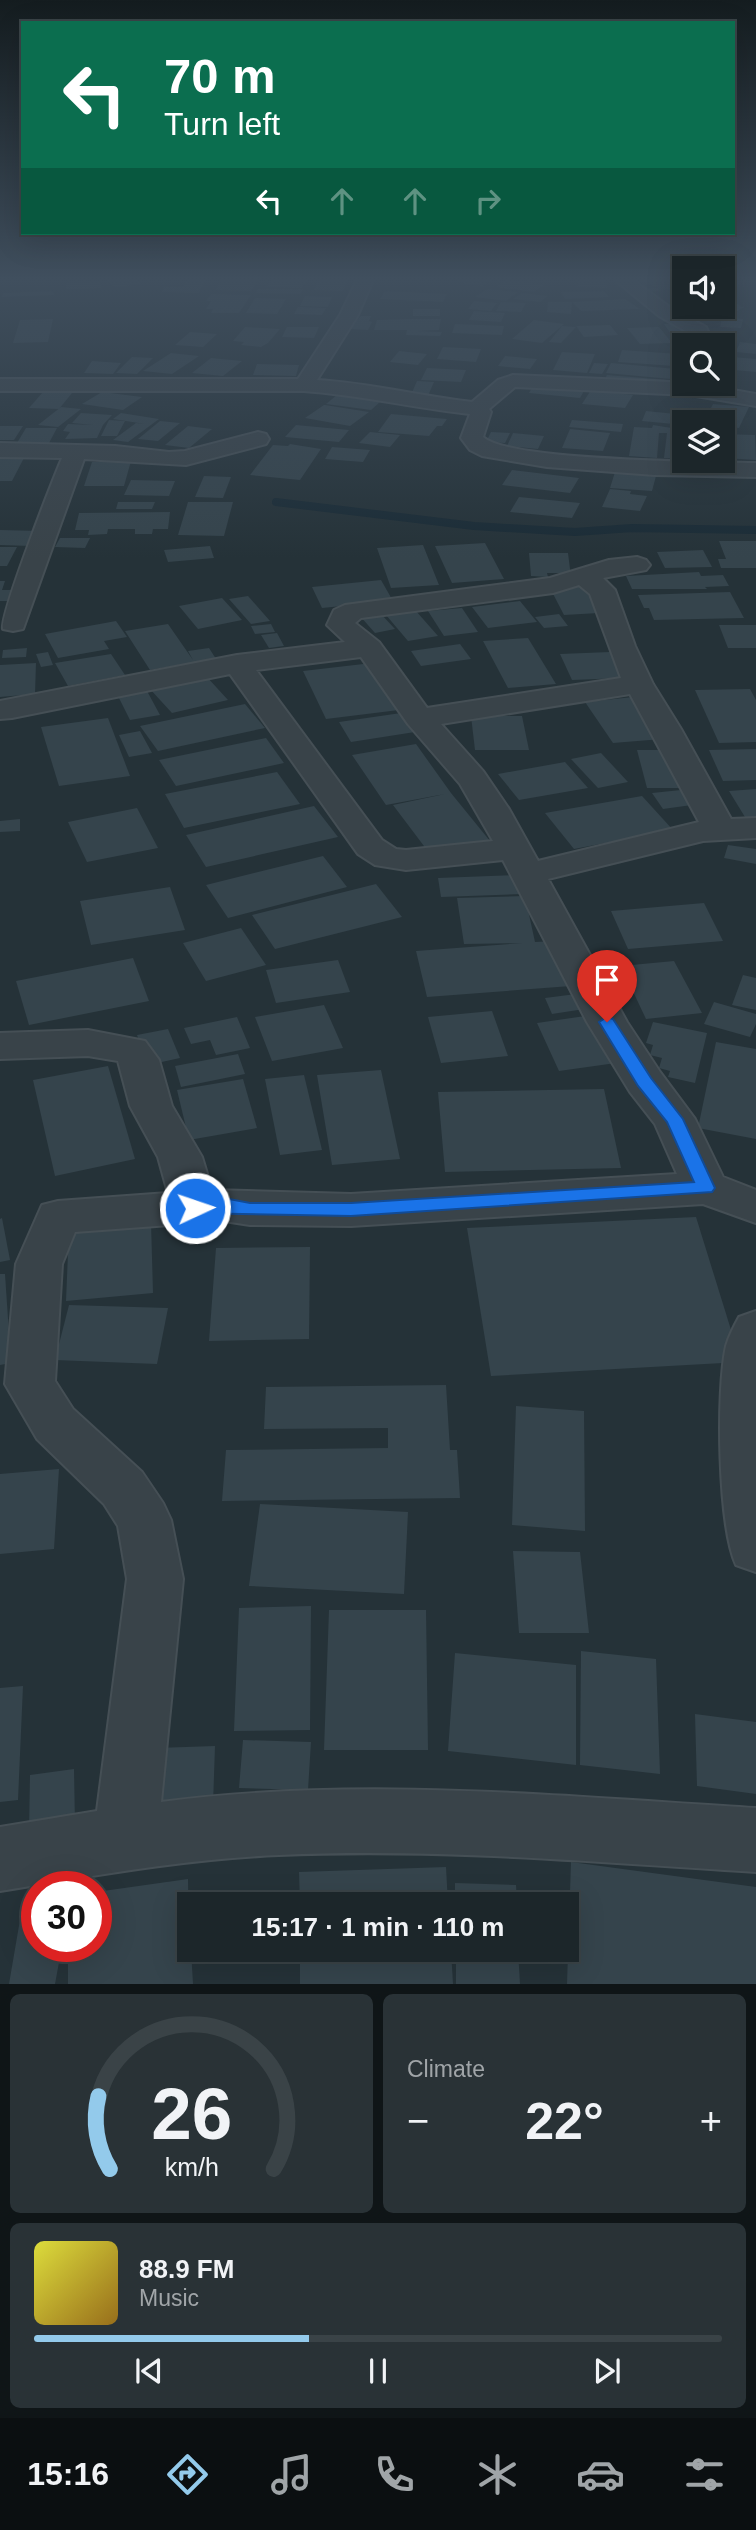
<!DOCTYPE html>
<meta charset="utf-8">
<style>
:root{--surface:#1c262a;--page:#293236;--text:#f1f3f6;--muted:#a0a5a8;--line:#3a4347;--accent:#93caeb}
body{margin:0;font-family:Arial,sans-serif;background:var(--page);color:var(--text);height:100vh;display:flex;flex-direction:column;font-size:26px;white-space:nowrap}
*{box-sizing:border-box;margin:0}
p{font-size:23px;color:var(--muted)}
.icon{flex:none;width:38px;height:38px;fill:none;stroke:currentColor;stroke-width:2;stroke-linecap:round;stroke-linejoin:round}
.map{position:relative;height:1984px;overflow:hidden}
.sheet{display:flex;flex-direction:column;gap:10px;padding:10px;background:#0f1517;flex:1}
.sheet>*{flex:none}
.banner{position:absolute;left:21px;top:21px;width:714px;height:214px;border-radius:0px;box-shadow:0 7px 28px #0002,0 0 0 2px var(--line);background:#0b6e4f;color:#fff;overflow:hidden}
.tools{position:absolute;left:672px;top:256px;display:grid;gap:14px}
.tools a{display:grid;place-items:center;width:63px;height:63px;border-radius:0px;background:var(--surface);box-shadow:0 7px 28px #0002,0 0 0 2px var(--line);font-size:35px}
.speed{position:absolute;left:21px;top:1871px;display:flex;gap:14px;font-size:35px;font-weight:700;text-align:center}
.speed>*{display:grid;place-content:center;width:91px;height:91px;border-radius:50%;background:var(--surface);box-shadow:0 7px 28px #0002,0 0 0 2px var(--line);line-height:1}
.speed .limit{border:10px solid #d22;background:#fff;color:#111}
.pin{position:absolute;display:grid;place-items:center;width:60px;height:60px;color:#fff;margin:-72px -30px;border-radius:50% 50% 50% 0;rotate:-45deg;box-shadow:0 0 7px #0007}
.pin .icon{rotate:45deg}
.me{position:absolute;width:77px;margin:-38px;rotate:87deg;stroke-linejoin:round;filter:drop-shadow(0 0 5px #0008)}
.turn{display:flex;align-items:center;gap:24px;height:147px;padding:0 28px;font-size:32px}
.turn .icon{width:91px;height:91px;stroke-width:2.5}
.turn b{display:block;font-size:49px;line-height:60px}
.lanes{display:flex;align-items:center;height:66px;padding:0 28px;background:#0003;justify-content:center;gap:35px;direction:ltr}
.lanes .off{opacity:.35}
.big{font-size:52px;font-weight:800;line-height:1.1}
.sheet .card{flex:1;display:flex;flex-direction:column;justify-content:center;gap:10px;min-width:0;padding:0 24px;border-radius:10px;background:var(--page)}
.sheet .dial{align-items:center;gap:0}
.dial svg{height:182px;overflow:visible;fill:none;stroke:var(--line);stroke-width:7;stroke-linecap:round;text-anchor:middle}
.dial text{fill:var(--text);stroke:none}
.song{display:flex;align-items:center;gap:21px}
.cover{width:84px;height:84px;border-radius:10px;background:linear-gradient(135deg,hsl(60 70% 55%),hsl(40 70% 35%))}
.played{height:7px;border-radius:4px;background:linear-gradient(90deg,var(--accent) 40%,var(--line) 40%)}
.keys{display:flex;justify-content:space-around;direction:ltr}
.heat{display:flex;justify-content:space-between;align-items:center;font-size:38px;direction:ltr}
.sheet .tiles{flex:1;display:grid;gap:10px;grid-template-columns:1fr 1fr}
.card:last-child{grid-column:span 2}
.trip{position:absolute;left:177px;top:1892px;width:402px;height:70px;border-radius:0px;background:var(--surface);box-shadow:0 7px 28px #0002,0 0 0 2px var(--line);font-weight:800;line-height:70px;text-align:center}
.tabs{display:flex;height:112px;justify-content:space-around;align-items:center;background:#0b0f11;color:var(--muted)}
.tabs .icon{width:49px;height:49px}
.tabs .on{color:var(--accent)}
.tabs b{font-size:32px;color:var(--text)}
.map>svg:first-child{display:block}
</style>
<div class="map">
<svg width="756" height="1984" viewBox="0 0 756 1984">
<rect width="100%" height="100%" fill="#253238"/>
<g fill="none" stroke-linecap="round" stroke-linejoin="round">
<polyline stroke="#1a2b35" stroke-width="8" points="276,502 474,526 575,532 632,528 756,530"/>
</g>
<g fill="#35444c">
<polygon points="106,280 137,280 142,284 115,287"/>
<polygon points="187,280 205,280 199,293 162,292 164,287 183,287"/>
<polygon points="222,280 258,280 251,291 215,290"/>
<polygon points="272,280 307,280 302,288 267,287"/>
<polygon points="319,280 348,280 343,291 314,290"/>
<polygon points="461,280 493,280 482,286 456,282"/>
<polygon points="507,280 544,285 533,292 496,287"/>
<polygon points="579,280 605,280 607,288 577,287"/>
<polygon points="641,280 671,280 684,287 650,292 644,289 658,288"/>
<polygon points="100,282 101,288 66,289 66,283"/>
<polygon points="258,289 303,289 301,294 256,293"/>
<polygon points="487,289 518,292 506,301 475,297"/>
<polygon points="53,291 54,295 2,297 3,293"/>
<polygon points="385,291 447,294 443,302 380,299"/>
<polygon points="604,291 609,297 565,299 561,292"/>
<polygon points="522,293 548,296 540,302 513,299"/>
<polygon points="211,294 251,295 239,313 211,313 213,309 206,309 211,301 206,301"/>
<polygon points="305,296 332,297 328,307 300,306"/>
<polygon points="255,298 286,299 277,314 246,313"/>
<polygon points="625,299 640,309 581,311 572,302"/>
<polygon points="474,301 497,303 491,311 468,309"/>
<polygon points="501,302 526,303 521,312 496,311"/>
<polygon points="548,302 572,302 571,314 547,312"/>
<polygon points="723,302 741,305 738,306 744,307 734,313 704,308 723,306"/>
<polygon points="298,307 326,308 322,315 294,314"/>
<rect x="413" y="309" width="27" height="7"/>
<polygon points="474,311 488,312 505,313 501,322 469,320"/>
<polygon points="361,316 371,316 369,321 372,322 368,330 348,329"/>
<polygon points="722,317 743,319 741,328 720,327"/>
<polygon points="53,319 48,342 13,343 20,320"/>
<polygon points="412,319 441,319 439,330 416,331 442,332 440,336 406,335 407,330 374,330 377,320"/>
<polygon points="534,320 564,324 542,343 512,339"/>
<polygon points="455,324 504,326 502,335 452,333"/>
<polygon points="664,324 678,324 685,333 671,334"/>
<polygon points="610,325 618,335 584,337 576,326"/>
<polygon points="562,326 576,327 561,343 549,342"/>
<polygon points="245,327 280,329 268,343 261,347 241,345 244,342 233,341"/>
<polygon points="287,327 319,327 314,338 282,337"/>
<polygon points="659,327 672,343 640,344 627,328"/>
<polygon points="190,332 217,334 203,347 175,345"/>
<polygon points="740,342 756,344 756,354 736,352"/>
<polygon points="443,347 481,349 476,362 437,359"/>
<polygon points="622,350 678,354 674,366 618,362"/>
<polygon points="399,351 427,354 418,365 390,362"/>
<polygon points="562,352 595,354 587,373 553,370"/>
<polygon points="171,353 199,356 172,374 143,371"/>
<polygon points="505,356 537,359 530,369 498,366"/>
<polygon points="132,357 153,358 137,374 116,373"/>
<polygon points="733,357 756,359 756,372 723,369 726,361 731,362"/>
<polygon points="211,358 242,361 223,376 192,373"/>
<polygon points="92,361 121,363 113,374 84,373"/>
<polygon points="594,363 608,364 602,374 589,373"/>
<polygon points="611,363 676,369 671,379 606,373"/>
<polygon points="257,364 299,365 296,376 253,375"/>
<polygon points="427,368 466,370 461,382 421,380"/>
<polygon points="607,375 668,380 665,386 604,381"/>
<polygon points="417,381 434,382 427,398 410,397"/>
<polygon points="534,384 585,389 580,398 529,393"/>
<polygon points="591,390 633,395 625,408 582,404"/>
<polygon points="43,392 72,393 59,409 29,408"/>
<polygon points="102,392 142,397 123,410 82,404"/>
<polygon points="337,395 381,401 371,410 326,404"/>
<polygon points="713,404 749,407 739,428 723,426 723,422 704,422"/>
<polygon points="324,405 325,405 369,412 350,426 305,418"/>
<polygon points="61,407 81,409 58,427 38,425"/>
<polygon points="678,410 696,412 693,422 684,422 684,425 642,421 646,411 676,414"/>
<polygon points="81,413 112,415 103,425 97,438 65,439 70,432 63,431 68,424 93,425 72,423"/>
<polygon points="121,413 159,419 128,442 113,440 136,423 145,424 113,419"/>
<polygon points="391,414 447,419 442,426 437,426 429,436 378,432"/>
<polygon points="109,420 125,421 117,436 101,436"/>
<polygon points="572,420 623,424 621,432 569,427"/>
<polygon points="160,421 180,423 158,441 138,439"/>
<polygon points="296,425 349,430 339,442 285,437"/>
<polygon points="653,425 684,430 684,459 664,458 667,433 659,433 657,458 629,456 634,427 652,428"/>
<polygon points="0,426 23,426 14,440 0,440"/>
<polygon points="188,426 212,429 189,448 165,445"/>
<polygon points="26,428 57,428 49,443 17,443"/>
<polygon points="570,429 610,433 603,451 562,448"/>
<polygon points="370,432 400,435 390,447 359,443"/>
<polygon points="491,432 510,433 505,443 486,442"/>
<polygon points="513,433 544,436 538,449 507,446"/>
<polygon points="723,434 755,435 756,460 723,458"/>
<polygon points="290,444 321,449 300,480 250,475 273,445 288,446"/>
<polygon points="332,447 370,450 363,462 325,459"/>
<polygon points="0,456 25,456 12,481 0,481"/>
<polygon points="131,461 124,486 84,486 92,462"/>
<polygon points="512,470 579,478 570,493 502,485"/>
<polygon points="615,472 656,476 652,491 610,488"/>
<polygon points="204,476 231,477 223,498 195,497"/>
<polygon points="131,480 175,481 169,496 124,495"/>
<polygon points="610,489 631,491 630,494 647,496 640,511 602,507"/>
<polygon points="519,497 580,503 572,518 510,512"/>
<polygon points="118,502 155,502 152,509 116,509"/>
<polygon points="188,502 233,502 224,536 178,535"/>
<polygon points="170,512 168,529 153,529 152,534 135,534 135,529 108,529 107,534 88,535 89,530 75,530 79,513"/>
<polygon points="0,530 40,531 31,546 0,545"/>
<polygon points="60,538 90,538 85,548 55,547"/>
<polygon points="719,541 756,541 756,568 721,568 718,559 726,559"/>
<polygon points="485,543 504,579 452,583 435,546"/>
<polygon points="423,545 439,585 391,588 377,548"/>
<polygon points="210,546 214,558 168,562 164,550"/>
<polygon points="0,547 17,547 7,566 0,566"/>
<polygon points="703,550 712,567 665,568 657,552"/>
<polygon points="529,553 568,553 571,577 563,577 562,573 547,573 548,577 531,576"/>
<polygon points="699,572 701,576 723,575 729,586 705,587 707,589 632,589 626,576"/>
<polygon points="381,580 393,601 322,608 312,587"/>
<polygon points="0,581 5,581 2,590 19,590 12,601 0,601"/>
<polygon points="584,586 599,613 564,615 550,588"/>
<polygon points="730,592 744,618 654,620 649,608 644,608 638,595"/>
<polygon points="248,596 270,621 251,624 229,599"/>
<polygon points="222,598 242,620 198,629 179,606"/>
<polygon points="520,601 537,622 488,628 472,607"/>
<polygon points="462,608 478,632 444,636 428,611"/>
<polygon points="416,611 438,636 408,641 386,615"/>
<polygon points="380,613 395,629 375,633 360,616"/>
<polygon points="559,614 568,626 544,628 535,617"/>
<polygon points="116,621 127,637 104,641 109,649 58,658 45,634"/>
<polygon points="168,624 193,660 188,651 209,648 218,662 197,665 195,662 150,670 125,631"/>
<polygon points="271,624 275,632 255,634 251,626"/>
<polygon points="719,625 756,625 756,648 728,648"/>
<polygon points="277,633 284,646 269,648 261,635"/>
<polygon points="528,638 556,684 508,688 483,641"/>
<polygon points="460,644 471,659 421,666 411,651"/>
<polygon points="27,648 26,657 2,658 3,650"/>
<polygon points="48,652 53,665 41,667 36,654"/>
<polygon points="610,652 622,678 572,680 560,654"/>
<polygon points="111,654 125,675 68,686 55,663"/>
<polygon points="36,663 35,694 0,697 0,665"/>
<polygon points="372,663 399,710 326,719 303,671"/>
<polygon points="206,676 228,700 172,713 150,689"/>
<polygon points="750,689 756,700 756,742 719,743 695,690"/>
<polygon points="147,691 160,715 130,720 118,696"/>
<polygon points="633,697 662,739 613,743 585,702"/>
<polygon points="245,704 265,728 158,751 140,726"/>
<polygon points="401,713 415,732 351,742 339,722"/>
<polygon points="471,716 522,716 529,750 475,750"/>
<polygon points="108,718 130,776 59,786 41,727"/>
<polygon points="140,731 152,753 129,757 119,735"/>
<polygon points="266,738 284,763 176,786 159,760"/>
<polygon points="416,744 451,793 490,841 430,854 393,805 445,794 386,805 352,755"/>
<polygon points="756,749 756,780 723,781 709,750"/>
<polygon points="637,750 670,750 681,788 647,788"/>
<polygon points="601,753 628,782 598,788 571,759"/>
<polygon points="565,762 588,788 519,800 498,774"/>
<polygon points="277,772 300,804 184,828 165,794"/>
<polygon points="756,789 756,821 748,822 729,791"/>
<polygon points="681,790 692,805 663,809 652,793"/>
<polygon points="642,796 673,830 574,849 545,813"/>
<polygon points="314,806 338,837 206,867 186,835"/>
<polygon points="137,808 158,848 87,862 68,822"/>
<polygon points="20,819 20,831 0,832 0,821"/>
<polygon points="728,845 756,849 756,864 724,858"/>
<polygon points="323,856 347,887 228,918 206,885"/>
<polygon points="517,875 522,894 441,897 438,878"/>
<polygon points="376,884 402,917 275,949 252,915"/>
<polygon points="170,887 185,930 91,945 80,901"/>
<polygon points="525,896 535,942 555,941 571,986 427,997 416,951 522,943 464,944 457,898"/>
<polygon points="704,903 723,941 628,949 611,911"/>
<polygon points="241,928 266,965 206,981 183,943"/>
<polygon points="133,958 149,1001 29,1025 16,981"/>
<polygon points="338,960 350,992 276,1003 266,970"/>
<polygon points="674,961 702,1013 646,1019 621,966"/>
<polygon points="743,975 756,978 756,1010 732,1005"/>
<polygon points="584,993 591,1008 552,1014 545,998"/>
<polygon points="714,1002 756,1014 756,1024 750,1037 704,1024"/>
<polygon points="324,1005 343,1048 272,1061 255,1017"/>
<polygon points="492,1011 508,1056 441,1063 428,1017"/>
<polygon points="592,1015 616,1063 559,1071 537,1023"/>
<polygon points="237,1017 250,1048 216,1055 210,1040 191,1044 184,1028"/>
<polygon points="653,1022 707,1033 695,1083 668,1077 670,1071 659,1068 662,1058 650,1055 653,1045 646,1043"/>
<polygon points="168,1029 180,1058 148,1065 137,1035"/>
<polygon points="716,1042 756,1049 756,1139 698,1128"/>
<polygon points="238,1054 245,1074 181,1087 175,1066"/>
<polygon points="108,1066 135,1159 55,1176 33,1080"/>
<polygon points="381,1070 400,1159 332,1165 317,1075"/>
<polygon points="304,1075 322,1150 280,1155 265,1079"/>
<polygon points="243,1079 257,1128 189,1140 177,1090"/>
<polygon points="604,1089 621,1168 445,1172 438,1092"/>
<polygon points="696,1217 741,1362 491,1376 467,1228"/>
<polygon points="2,1218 10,1260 0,1262 0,1219"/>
<polygon points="151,1222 153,1293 66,1301 69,1229"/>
<polygon points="310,1247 309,1339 209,1341 216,1248"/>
<polygon points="0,1274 5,1274 11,1363 0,1365"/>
<polygon points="69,1305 168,1308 157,1364 55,1360"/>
<polygon points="446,1385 450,1450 457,1450 460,1498 222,1501 226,1450 388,1448 388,1428 264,1429 266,1387"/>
<polygon points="516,1406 584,1411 585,1531 512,1525"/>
<polygon points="59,1469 54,1549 0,1554 0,1474"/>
<polygon points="260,1504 408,1512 404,1594 249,1586"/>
<polygon points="513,1551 580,1552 589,1633 519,1633"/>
<polygon points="311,1606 310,1730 234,1731 239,1608"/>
<polygon points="329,1610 426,1610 428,1750 324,1750"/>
<polygon points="581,1651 656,1659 660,1774 580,1765"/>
<polygon points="455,1653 576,1665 576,1765 448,1751"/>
<polygon points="23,1686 18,1800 0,1802 0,1688"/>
<polygon points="695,1714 756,1722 756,1794 697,1786"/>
<polygon points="243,1740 311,1742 308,1790 239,1788"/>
<polygon points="215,1746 213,1805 152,1807 156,1748"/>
<polygon points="74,1769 75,1826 29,1833 30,1775"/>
<polygon points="571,1862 756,1887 756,1984 567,1984"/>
<polygon points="446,1867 448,1904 300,1904 299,1872"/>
<polygon points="188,1879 189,1950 191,1950 193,1984 68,1984 68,1946 96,1946 96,1892"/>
<polygon points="455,1883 516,1885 517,1904 455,1904"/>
<polygon points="21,1914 37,1915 37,1946 62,1946 55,1984 9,1984"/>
<polygon points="300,1950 451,1950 453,1984 300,1984"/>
<polygon points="456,1950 518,1950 520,1984 456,1984"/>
</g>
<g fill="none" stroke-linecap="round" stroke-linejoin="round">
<defs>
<g id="street">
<path d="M357,280H373L358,315L317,380C369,383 420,396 472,402L498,380L513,375L692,383L756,394V406L690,395L515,387L489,409L491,412L483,437C509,461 711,462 756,463V477L655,475L547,467L482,456L470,450L461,438L470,414C414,408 360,395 304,391H0V379H298L340,315Z"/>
<polygon points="615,280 633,280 671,308 706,327 714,345 695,345 691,334 659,316"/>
<path d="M258,432L266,434L269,439L266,444L186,465L84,459L23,629L13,631L3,629C0,614 52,482 62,458L0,457V443L115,446L169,452L185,451Z"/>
<path d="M637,557L646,560L650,565L646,570L603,578L615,590L635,646L653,684L681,729L731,819L756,818V838L703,841L548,879L627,1022L660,1072L695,1119L723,1177L756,1190V1223L703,1204L351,1226L250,1225L224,1221L75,1232L62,1264L55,1381L73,1409L142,1472L163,1503L171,1520L183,1579L161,1802C358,1776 558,1796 756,1808V1872C597,1862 438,1848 279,1855C185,1859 92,1876 0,1891V1827L97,1811L127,1579L118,1526L104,1504L37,1439L5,1384L16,1264L42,1205L58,1201L168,1193L158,1157L130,1106L118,1061L88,1056L0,1059V1033L88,1030L145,1041L159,1060L172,1106L202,1157L212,1190L351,1194L677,1174L655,1124L630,1092L587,1022L503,860L406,870L375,865L358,854L230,674L12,718L0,719V701L237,655L345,642L327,625L334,610L345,605L550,578L609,560ZM579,585L590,594L621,678L427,708L379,642L355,623L361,618L553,593ZM361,657L408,724L460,784L493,841L406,850L396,849L382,840L256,670ZM630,694L699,822L538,861L509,809L483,771L441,724Z"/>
<path d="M756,1311V1572L736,1565C718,1525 716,1391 726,1346C729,1336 734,1326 739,1317Z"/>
</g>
</defs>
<use href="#street" stroke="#454f55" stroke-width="4"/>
<use href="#street" fill="#394349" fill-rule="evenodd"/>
</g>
<linearGradient id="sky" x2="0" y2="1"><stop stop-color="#141c1f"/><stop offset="0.5" stop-color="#404f5e"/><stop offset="1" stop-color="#404f5e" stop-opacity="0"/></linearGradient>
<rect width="756" height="558" fill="url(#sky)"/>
<polygon fill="#1a73e8" stroke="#114b97" stroke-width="2" points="607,1017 613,1019 651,1078 683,1119 715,1188 712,1192 351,1216 188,1213 185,1208 188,1203 224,1198 250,1203 351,1203 694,1182 667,1122 638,1086 599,1022"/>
</svg>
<div class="tools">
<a><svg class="icon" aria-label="sound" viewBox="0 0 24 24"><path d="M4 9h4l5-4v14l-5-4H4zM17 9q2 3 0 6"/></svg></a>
<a><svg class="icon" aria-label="search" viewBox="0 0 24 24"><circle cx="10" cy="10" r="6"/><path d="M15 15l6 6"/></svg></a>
<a><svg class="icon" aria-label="layers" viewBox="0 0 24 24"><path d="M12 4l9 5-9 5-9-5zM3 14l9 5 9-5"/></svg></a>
</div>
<div class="speed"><div class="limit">30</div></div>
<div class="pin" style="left:607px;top:1022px;background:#d93025"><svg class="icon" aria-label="arrive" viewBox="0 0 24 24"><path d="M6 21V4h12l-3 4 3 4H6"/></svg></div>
<svg class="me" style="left:195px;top:1208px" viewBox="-20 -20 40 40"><circle r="17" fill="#1a73e8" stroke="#fff" stroke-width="3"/><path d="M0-11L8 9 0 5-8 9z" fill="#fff"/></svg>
<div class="trip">15:17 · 1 min · 110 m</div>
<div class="banner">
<div class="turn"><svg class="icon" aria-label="left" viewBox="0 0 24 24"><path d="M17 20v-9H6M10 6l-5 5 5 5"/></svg><div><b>70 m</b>Turn left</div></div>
<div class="lanes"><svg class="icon" aria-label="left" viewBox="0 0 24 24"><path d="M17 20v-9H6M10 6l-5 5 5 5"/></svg><svg class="icon off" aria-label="ahead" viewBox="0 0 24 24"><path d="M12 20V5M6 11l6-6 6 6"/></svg><svg class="icon off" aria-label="ahead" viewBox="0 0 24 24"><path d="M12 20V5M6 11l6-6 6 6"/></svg><svg class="icon off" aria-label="right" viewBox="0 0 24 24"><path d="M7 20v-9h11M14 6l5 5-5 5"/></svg></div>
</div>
</div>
<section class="sheet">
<div class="tiles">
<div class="card dial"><svg viewBox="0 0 100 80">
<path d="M14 69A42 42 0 1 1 86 69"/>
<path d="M14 69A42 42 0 0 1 9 37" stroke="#93caeb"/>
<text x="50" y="56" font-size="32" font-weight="700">26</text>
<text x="50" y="72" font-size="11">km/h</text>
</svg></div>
<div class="card"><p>Climate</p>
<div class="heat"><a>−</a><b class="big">22°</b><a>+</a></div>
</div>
<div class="card">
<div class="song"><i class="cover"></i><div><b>88.9 FM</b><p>Music</p></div></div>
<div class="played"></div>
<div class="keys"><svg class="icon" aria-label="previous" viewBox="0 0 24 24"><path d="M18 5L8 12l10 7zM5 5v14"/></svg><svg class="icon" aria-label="pause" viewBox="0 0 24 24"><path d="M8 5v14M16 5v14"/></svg><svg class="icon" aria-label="next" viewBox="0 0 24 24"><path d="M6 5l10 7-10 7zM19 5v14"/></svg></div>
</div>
</div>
</section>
<nav class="tabs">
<b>15:16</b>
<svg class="icon on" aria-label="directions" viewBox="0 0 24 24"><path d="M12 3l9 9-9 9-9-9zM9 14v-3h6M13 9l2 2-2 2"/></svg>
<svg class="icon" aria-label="music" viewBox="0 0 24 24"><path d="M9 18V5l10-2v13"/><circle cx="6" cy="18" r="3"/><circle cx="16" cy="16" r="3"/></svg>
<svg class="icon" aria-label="phone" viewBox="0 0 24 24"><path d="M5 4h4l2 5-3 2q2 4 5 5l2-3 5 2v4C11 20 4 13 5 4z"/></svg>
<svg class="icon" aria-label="climate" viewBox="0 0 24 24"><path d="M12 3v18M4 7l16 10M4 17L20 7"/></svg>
<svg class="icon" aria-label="car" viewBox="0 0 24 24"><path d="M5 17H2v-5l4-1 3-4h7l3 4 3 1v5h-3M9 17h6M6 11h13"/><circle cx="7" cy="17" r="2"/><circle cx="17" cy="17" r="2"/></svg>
<svg class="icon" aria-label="filters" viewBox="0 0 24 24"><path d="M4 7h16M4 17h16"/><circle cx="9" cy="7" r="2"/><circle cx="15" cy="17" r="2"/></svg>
</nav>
